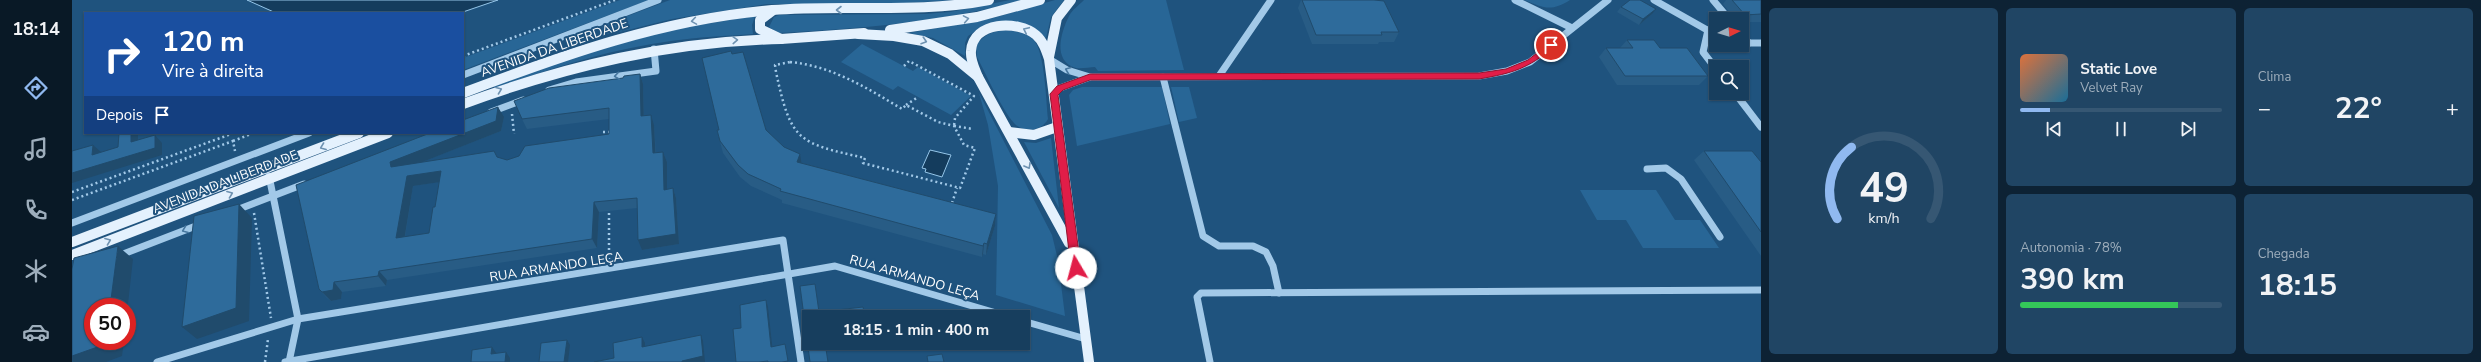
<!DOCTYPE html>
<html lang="pt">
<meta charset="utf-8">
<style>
:root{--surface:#173e5e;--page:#204564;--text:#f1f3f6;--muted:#9eaebc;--line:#365773;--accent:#90b9f0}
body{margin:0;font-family:"Nunito Sans",sans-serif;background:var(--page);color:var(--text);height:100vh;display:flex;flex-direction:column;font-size:15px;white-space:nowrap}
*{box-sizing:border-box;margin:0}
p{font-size:13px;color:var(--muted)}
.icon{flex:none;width:22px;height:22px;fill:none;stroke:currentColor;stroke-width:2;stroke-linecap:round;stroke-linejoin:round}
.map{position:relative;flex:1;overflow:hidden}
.details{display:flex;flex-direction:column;gap:8px;padding:8px;background:#0d2234;width:720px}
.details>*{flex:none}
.guide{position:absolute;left:12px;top:12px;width:380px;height:122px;border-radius:0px;box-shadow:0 1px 3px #0004,0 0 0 1px var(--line);background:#1a4fa0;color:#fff;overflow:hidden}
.needle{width:26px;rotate:85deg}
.controls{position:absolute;left:1637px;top:12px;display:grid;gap:8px}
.controls a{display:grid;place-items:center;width:40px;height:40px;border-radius:0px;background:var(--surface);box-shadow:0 1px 3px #0004,0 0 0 1px var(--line);font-size:20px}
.speed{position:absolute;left:12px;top:298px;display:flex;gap:8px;font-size:20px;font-weight:700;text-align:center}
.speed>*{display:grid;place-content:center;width:52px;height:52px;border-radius:50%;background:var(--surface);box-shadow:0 1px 3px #0004,0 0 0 1px var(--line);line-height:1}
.speed .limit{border:6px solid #d22;background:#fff;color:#111}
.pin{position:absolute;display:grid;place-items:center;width:34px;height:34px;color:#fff;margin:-17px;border:2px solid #fff;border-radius:50%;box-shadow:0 1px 4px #0007}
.me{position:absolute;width:44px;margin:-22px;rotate:352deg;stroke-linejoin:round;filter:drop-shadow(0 0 3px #0008)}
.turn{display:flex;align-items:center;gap:14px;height:84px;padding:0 12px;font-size:18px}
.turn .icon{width:52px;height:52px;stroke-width:2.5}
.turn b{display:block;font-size:28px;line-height:34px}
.then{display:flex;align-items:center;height:38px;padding:0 12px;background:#0003;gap:8px;font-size:15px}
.big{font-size:30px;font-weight:700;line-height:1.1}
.details .card{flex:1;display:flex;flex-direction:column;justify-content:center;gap:6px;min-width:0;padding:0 14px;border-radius:6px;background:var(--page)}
.details .dial{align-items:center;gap:0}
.dial svg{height:104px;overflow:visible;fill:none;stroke:var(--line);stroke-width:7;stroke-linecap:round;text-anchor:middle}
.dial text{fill:var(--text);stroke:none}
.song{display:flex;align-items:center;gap:12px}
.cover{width:48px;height:48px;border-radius:6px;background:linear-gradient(135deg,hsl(20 70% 55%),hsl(200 70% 35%))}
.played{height:4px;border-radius:2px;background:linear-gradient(90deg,var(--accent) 15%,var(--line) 15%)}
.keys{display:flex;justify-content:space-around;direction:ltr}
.heat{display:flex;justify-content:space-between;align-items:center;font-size:22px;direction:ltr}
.charge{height:6px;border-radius:3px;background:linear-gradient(90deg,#34c759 78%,var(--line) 0)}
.details .tiles{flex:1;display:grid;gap:8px;grid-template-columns:repeat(3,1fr)}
.card:first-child{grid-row:span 2}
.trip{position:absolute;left:730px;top:310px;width:228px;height:40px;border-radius:0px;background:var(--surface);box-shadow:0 1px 3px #0004,0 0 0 1px var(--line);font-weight:700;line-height:40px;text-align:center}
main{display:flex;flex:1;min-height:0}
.dock{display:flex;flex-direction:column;width:72px;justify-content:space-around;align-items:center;background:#091926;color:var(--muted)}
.dock .icon{width:28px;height:28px}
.dock .on{color:var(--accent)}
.dock b{font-size:18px;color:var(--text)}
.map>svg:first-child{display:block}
</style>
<main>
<nav class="dock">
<b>18:14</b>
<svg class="icon on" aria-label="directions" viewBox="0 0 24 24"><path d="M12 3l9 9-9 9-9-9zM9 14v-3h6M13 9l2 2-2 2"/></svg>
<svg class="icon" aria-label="music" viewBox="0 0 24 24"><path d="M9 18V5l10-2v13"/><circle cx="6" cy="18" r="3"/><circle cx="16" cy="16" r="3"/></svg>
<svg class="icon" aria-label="phone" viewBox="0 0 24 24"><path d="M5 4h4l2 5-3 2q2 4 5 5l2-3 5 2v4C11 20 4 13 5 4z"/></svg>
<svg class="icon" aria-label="climate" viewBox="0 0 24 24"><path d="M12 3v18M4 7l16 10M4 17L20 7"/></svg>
<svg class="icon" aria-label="car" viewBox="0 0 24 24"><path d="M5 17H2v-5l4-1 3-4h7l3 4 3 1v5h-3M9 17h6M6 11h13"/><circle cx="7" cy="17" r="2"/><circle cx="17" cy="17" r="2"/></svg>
</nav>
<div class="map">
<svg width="1689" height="362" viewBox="0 0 1689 362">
<rect width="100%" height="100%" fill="#1f537e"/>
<g fill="#286696">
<polygon points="548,0 577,0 391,70 391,58"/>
<polygon points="598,0 883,0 819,4 695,4 600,19 540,34 533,34 529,31 531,26 537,23"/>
<path d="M938,0H952C871,22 789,29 706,33L697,27L702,17L707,15L853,14L878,12Z"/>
<polygon points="983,0 992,0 979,17 974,38 963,29 909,27 896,36 893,43 893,56 861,38 837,33 921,18"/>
<path d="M1012,0H1094L1112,70L1026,71L1023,67C1018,67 1010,69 1004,68C980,61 989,32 997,16C1000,10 1007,5 1012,0Z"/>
<path d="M1452,0H1498C1479,12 1472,8 1452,0Z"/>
<path d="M683,16L680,25L681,34C654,36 626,37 599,41C539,49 480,68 423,88L421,86L496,58L602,29Z"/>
<path d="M934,30C944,32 953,32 961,39C973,51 974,101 976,119C970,131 951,134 942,123C929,108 915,76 905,57L904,45C913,34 921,31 934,30Z"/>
<polygon points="790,44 841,71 846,67 899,96 879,115 826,86 821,90 769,62"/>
<polygon points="1010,87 1090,87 1098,124 1005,146 997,95 1001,90"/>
<polygon points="1099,87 1117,87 1125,118 1107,122"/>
<polygon points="907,93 980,235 986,260 993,316 924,295 926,186 916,125"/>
<polygon points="979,138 987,208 952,142 964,143"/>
<polygon points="1508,190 1584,190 1603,220 1628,220 1647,248 1571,248 1554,220 1525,220"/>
</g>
<g fill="#143c5d" stroke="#95c6e9">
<polygon points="175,0 426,0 388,13 204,13"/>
<polygon points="858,150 879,155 870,177 853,172 854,169 850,168"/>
</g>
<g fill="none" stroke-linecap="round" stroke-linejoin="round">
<g stroke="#a2c9e8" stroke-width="2.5" stroke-dasharray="2 3" stroke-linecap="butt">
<polyline points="391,56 543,0"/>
<path d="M718,62C760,66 795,88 830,109L834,105L866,122L882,126L892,145L903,148L888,188L791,163L793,158C726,143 719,142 704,72L703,65Z"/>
<polyline points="832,66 837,61 902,96 883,118 882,126"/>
<polyline points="834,105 846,97"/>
<polyline points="440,114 442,134"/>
<polyline points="882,126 901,129"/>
<polyline points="531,132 538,132"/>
<polyline points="161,141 182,133"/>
<polyline points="0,192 162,133"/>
<polyline points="0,200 161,141 163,151"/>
<polyline points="880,203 885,188"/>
<polyline points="537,208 537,259"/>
<polyline points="182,213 199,318"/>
<polyline points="193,362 196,339"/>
</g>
<g stroke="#a2c9e8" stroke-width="7">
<polyline points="1443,0 1500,28"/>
<polyline points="1582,0 1644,35"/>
<polyline points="1641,0 1657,19"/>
<polyline points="1636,30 1631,52 1644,69"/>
<polyline points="1670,35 1677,43"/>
<polyline points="1670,43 1689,43"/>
<polyline points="977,59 995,70 1018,77 1407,76 1435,71 1458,62 1536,0"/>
<polyline points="391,75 586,0"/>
<polyline points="1147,76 1199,0"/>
<polyline points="1091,77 1131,236 1147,246 1181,246 1194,252 1201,266 1207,293"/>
<polyline points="477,90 504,82 584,71 582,49"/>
<polyline points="1663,93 1689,127"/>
<polyline points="982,94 988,88 1018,77"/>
<polyline points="419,112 451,100"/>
<polyline points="1575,169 1594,168 1609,179 1648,237"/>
<polyline points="197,176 226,319 217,362"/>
<polyline points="162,211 232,184"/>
<polyline points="0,223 237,133"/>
<polyline points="46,256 129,224"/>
<polyline points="951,321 1014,339"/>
<polyline points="85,362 226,319 711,240 729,362"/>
<polyline points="213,362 763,266 938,317"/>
<polyline points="1138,362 1125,297 1129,293 1689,290"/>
</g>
<g stroke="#e4f1fd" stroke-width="10">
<polyline points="700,11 688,20 688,29 709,39 792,33"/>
<polyline points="818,30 905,17 968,0"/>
<polyline points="786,34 822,36 851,41 878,54 906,77 997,243"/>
<polyline points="977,57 985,18 999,0"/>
<path d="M906,77C903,69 898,60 899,51C901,21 946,20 964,35C971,41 974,50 977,59L1017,362"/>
<path d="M391,93C491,55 592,19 700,10C773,4 845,14 917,0"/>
<path d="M391,104C497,65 596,42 709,39"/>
<polyline points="937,132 962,135 985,127"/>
<polyline points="0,242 287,133"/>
<polyline points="0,255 316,133"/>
</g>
</g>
<g fill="#285c85" fill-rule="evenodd">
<polygon points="1229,0 1302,0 1327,32 1322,42 1307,42 1306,44 1240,44 1226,8"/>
<polygon points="1654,0 1689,0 1689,22 1670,22 1670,19 1663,19 1651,4"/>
<polygon points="1549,7 1580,14 1567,25 1545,12"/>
<polygon points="1555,40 1588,48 1636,76 1627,85 1545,85 1527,57 1534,48 1548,48"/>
<polygon points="660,54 694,130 730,163 924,214 923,226 914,255 911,254 910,257 710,203 710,200 679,186 668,177 651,153 645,130 647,130"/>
<path d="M568,74L571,84L572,115L582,125L584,153L591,152L595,162V189L601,188L604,198L607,244L570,250L565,208L527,212L525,248L315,280L314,286L270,292L269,299L259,301L255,298L247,289L224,185L432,117L429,131L350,162L425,158L435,160L537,134V119L455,129L450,119L551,78ZM367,182L363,207L357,233L333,237L341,186Z"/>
<polygon points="1632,151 1689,162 1689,256 1622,160"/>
</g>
<g fill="#204b6c">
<polygon points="1584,9 1580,14 1567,25 1571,19"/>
<polygon points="568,74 571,84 572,126 569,116"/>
<polygon points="426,107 432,117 429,131 325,172 319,167 318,162"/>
<polygon points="579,115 582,125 584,163 581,153"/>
<polygon points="59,133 65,133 66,135 66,150 59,142"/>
<polygon points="83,135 90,143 90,155 0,183 0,173"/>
<polygon points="21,145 29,152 20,155"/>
<polygon points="591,152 595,162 595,199 592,190"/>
<polygon points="728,154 730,166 725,162"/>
<polygon points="369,171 375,181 341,186 331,247 324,238 335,176"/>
<polygon points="601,188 604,198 607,244 570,250 566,240"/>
<polygon points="522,202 527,212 525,248 520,239"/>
<polygon points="167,204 180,218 177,321 125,339 110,327"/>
<polygon points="924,214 923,226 914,255 915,244"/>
<polygon points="912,243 911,254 910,257 911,246"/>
<polygon points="46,246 61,259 55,313 55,307 38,307"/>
<polygon points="307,271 315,280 314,286 306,276"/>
<polygon points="262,282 270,292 269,299 259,301 250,292"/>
<polygon points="694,300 696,307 701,353 699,347"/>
<polygon points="629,335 631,341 633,362 610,362 610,361"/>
<polygon points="570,337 573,343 573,352 570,347"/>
<polygon points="495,340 498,345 496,362 492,362"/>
<polygon points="34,341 52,341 50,356 34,362 0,362 0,356"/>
<polygon points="420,347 425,354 419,354"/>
<polygon points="434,352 438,358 438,362 433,362"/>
</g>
<g fill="#2e6b9b" stroke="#204b6c" fill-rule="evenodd">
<polygon points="1230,0 1302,0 1312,1 1327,32 1309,32 1310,35 1244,35"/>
<polygon points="1558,0 1568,0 1584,9 1571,19 1549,7"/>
<polygon points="1660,0 1689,0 1689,14 1673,15"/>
<polygon points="1555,40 1582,40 1588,48 1615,48 1636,76 1553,76 1534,48 1561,48"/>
<polygon points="659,51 660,54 671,52 694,130 712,147 728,154 725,162 924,214 915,244 912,243 911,246 708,191 709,189 676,174 666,165 648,141 645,130 647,130 630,58"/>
<path d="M568,74L569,116L579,115L581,153L591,152L592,190L601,188L604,234L566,240L565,198L522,202L520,239L307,271L306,276L262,282L261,290L250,292L247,289L224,185L358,133H391V120L426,107L424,121L318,162L319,167L422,151L425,157L435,160L447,156L453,146L537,134V108L450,119L442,101L477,88L551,78L552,76ZM369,171L363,207H361L357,233L324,238L335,176Z"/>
<polygon points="47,133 59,133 59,142 83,135 83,148 0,173 0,151 21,145 20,155 46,147"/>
<polygon points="1632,151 1680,151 1689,162 1689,232"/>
<polygon points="167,204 164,308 110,327 122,216"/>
<polygon points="46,246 38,307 21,307 21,341 34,341 34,344 0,356 0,269 2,258"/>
<polygon points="743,284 747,312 791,307 793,317 737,317 737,343 753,343 756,362 738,362 728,286"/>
<polygon points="694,300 699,347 713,344 716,361 710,362 696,362 696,361 687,362 664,362 661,329 669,328 668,305"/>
<polygon points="629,335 631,356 610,361 610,362 522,362 542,358 541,343 570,337 570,347"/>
<polygon points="495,340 492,362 467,362 469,343"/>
<polygon points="420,347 419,354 434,352 433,362 399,362 400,350"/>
<polygon points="870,354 872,362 856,362 855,356"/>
</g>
<defs><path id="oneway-chevron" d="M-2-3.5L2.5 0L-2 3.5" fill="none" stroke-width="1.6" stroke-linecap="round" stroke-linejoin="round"/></defs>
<g stroke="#6e92b1">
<use href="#oneway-chevron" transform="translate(767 10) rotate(-180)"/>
<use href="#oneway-chevron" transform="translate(894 19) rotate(-10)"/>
<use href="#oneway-chevron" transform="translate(622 21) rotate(171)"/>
<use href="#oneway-chevron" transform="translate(954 30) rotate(-155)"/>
<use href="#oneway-chevron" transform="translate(663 40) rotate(-3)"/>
<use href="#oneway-chevron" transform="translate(852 41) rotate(18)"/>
<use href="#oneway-chevron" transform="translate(427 90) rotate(-21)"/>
<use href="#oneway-chevron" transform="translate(251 147) rotate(159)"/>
<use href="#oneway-chevron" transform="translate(956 166) rotate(61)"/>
<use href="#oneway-chevron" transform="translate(158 194) rotate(-21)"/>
<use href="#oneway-chevron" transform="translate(36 241) rotate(-21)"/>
</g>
<g stroke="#46769e">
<use href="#oneway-chevron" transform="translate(996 70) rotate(-159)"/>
<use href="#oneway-chevron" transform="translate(545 76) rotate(172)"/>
<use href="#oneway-chevron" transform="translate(113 230) rotate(159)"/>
</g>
<path fill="#e11d48" stroke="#92132f" d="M1479,42L1483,45L1482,47C1455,69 1441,73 1407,79L1018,80L991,90L986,95L1009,268L1004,272L999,268L978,94L985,86L1018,74L1407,73L1434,69L1456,60Z"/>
<g text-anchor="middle" stroke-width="4" stroke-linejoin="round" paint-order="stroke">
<g font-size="13" fill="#fff" stroke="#1f537e">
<text transform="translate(482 47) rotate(-19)" y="5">AVENIDA DA LIBERDADE</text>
<text transform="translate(153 181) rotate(-21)" y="5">AVENIDA DA LIBERDADE</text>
<text transform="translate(484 266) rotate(-9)" y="5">RUA ARMANDO LEÇA</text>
<text transform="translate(843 277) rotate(16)" y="5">RUA ARMANDO LEÇA</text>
</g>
</g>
</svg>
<div class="controls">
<a><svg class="needle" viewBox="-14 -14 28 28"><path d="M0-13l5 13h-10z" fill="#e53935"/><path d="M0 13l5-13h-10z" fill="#9eaebc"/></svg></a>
<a><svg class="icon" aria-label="search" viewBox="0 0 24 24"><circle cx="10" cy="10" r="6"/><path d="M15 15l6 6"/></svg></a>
</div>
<div class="speed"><div class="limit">50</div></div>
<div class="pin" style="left:1479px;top:45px;background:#d93025"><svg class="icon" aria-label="arrive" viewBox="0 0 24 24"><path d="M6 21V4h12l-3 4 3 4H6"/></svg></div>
<svg class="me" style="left:1004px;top:268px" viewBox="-20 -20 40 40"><circle r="19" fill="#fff"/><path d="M0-13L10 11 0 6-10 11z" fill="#e11d48"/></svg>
<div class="trip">18:15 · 1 min · 400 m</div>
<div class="guide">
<div class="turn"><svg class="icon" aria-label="right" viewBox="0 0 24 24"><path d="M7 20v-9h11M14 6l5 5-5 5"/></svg><div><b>120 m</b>Vire à direita</div></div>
<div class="then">Depois<svg class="icon" aria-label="arrive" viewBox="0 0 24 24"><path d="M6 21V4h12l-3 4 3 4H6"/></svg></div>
</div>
</div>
<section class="details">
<div class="tiles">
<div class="card dial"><svg viewBox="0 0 100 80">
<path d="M14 69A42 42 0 1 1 86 69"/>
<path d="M14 69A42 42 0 0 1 25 14" stroke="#90b9f0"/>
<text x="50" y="56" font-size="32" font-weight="700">49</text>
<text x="50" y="72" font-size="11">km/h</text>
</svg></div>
<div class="card">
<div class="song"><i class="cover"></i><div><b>Static Love</b><p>Velvet Ray</p></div></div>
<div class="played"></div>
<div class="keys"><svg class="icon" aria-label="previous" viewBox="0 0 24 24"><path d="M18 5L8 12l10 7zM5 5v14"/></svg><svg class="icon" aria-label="pause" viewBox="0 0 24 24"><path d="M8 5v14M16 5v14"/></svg><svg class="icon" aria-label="next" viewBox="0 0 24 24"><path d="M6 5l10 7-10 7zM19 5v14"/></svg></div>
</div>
<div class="card"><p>Clima</p>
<div class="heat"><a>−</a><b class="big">22°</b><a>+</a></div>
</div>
<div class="card"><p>Autonomia · 78%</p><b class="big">390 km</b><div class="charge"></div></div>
<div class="card"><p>Chegada</p><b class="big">18:15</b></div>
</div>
</section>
</main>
